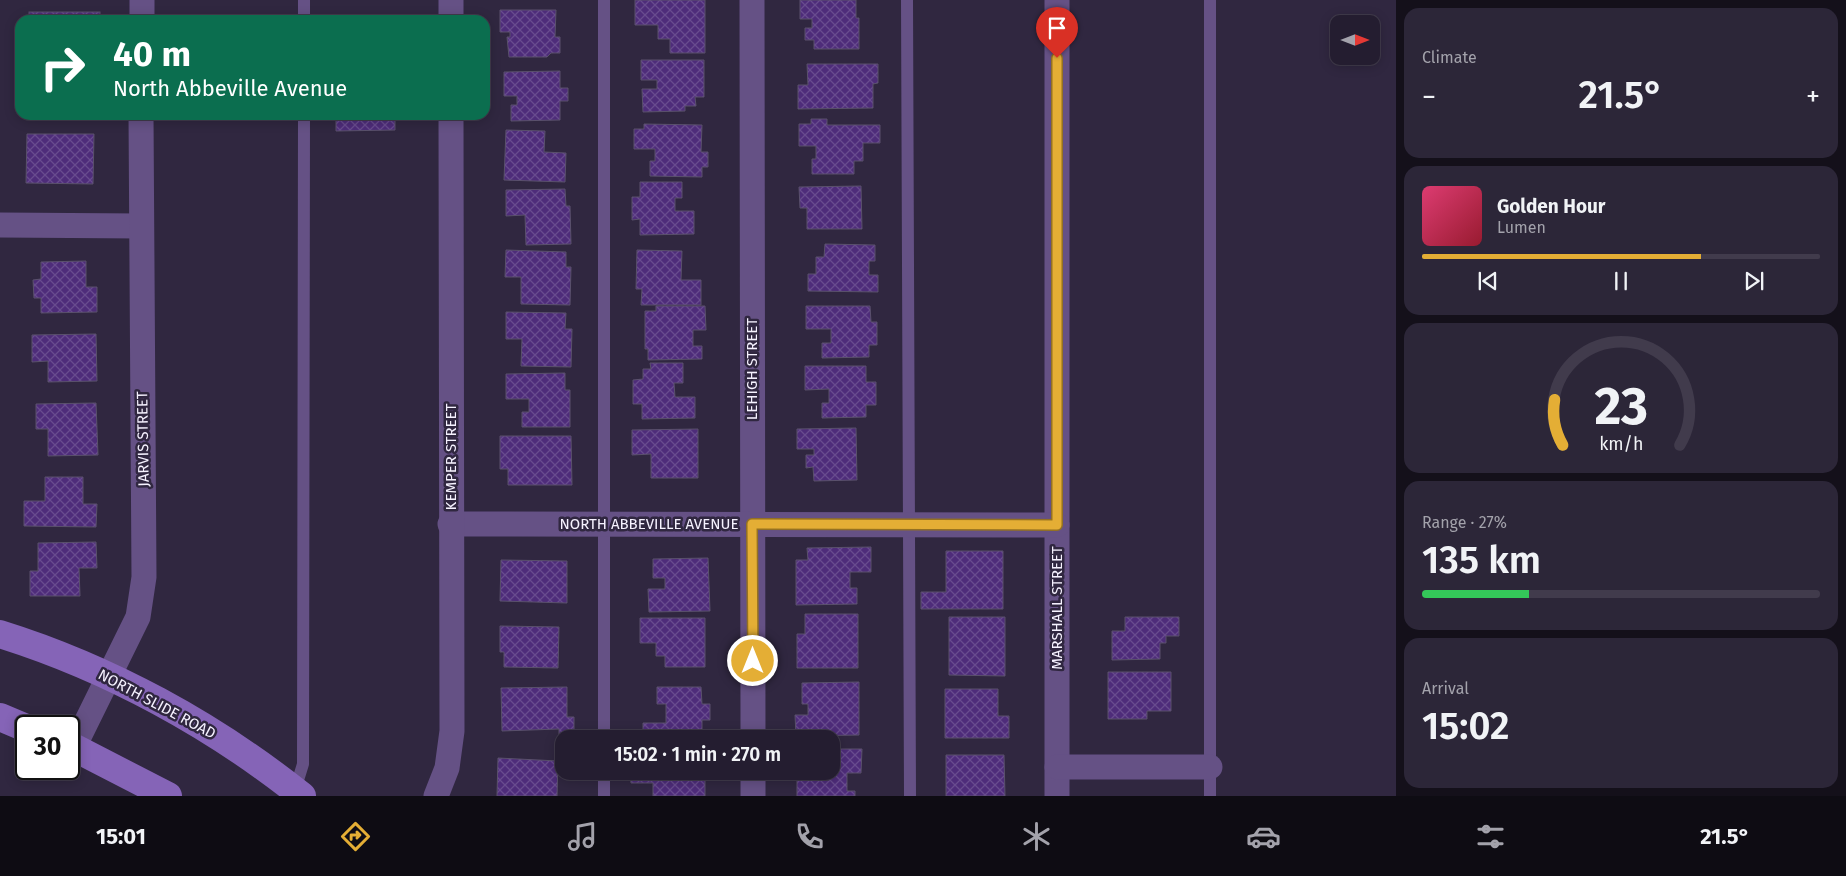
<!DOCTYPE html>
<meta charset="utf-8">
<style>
:root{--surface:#241d30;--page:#2c2638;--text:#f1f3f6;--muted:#a3a2ab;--line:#413b4c;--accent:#e4ae35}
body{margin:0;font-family:"Fira Sans",sans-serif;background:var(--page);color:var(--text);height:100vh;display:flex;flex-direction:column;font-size:19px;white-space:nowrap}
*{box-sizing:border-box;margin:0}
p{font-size:16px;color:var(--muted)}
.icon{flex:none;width:28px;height:28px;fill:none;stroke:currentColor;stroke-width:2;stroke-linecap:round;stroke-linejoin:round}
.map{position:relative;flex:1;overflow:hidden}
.panel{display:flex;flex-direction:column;gap:8px;padding:8px;background:#14101a;width:450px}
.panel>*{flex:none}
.banner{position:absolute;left:15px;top:15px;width:475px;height:105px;border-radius:15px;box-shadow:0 2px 12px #0003,0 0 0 1px var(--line);background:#0b6e4f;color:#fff;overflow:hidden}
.needle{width:32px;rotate:90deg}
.fabs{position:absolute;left:1330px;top:15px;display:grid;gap:10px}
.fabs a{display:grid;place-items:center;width:50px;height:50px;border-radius:10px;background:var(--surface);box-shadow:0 2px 12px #0003,0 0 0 1px var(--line);font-size:25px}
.speed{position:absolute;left:15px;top:715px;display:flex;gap:10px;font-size:25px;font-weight:700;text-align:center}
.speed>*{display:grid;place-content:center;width:65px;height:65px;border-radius:50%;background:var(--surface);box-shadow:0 2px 12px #0003,0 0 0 1px var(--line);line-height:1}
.speed .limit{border:2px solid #111;border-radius:8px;background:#fff;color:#111}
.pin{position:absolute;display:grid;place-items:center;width:42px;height:42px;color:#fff;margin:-51px -21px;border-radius:50% 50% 50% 0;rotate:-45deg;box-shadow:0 0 5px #0007}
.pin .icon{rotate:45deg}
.me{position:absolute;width:55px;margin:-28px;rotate:0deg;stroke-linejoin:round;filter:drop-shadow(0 0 4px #0008)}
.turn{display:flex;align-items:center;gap:18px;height:105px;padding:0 15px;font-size:22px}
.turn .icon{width:65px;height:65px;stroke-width:2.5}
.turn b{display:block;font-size:35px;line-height:42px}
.big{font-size:38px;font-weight:600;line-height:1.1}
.panel .card{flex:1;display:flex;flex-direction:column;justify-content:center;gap:8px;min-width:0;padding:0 18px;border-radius:15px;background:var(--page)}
.panel .dial{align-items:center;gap:0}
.dial svg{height:130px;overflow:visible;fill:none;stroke:var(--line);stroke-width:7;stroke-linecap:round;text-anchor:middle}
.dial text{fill:var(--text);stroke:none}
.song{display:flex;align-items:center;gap:15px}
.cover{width:60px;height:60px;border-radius:8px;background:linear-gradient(135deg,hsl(340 70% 55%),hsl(350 70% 35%))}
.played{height:5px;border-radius:2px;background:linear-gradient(90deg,var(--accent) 70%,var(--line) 70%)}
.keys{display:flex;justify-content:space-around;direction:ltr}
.heat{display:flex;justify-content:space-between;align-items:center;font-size:28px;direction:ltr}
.charge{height:8px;border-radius:4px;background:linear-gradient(90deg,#34c759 27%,var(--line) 0)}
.trip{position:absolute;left:555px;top:730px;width:285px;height:50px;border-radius:15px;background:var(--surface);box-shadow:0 2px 12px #0003,0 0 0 1px var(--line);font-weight:600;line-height:50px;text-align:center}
.menu{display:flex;height:80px;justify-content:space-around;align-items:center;background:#0e0c13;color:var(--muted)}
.menu .icon{width:35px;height:35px}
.menu .on{color:var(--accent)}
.menu b{font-size:22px;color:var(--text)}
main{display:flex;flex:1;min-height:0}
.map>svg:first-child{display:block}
</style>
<main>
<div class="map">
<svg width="1396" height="796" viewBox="0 0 1396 796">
<defs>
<pattern id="building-cross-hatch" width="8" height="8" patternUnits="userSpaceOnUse" patternTransform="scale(1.25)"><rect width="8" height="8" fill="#4e2c7a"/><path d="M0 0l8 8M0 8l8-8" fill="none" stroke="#684b8e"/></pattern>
</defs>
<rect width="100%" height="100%" fill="#302740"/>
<g fill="url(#building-cross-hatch)" stroke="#5a516c">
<polygon points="635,0 705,0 705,53 670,53 670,39 658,39 658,25 635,25"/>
<polygon points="800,0 856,0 856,18 859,18 859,49 814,49 814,40 805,40 805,28 812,28 812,19 800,19"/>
<polygon points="500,10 556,10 555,37 560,37 560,53 551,53 547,57 509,57 507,37 510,37 510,32 500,32"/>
<rect x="29" y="12" width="71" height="8"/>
<polygon points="641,60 704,60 704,97 695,97 696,106 685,106 685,111 643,112 642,89 657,89 657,80 641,80"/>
<polygon points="807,64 878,64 878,83 873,84 873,108 798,109 798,85 808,85"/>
<polygon points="560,71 560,88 568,88 568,101 560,101 560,120 511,121 511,105 517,105 517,96 504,96 504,72"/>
<polygon points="37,115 102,115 102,120 38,120"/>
<polygon points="336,115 395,115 395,130 336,131"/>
<polygon points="811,119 827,119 827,125 880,125 880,143 863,143 863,161 854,161 854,174 812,174 812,159 816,159 816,146 799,146 799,124 811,124"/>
<polygon points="644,124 702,125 701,152 708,152 708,167 702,167 702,177 650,176 650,161 655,161 655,149 634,149 634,129 644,129"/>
<polygon points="506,130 545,131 544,152 566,153 565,182 504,180"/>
<polygon points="27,134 94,134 93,184 26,183"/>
<polygon points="640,182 682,182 682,198 675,198 675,211 694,211 694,234 640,235 640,219 632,220 632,197 640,197"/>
<polygon points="861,186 862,229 807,229 807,208 800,208 799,187"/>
<polygon points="565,189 566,206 570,206 571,244 526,245 525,215 506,216 506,190"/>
<polygon points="825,244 875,245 875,261 869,261 869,275 878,275 878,292 808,291 808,274 816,274 816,257 824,257"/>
<polygon points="506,250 566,252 566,267 571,267 570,305 521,304 521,277 505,277"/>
<polygon points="637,250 682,251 681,280 701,280 701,305 641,305 642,289 636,289"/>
<polygon points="86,261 86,287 97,287 97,312 41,313 41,298 34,298 33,280 41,279 41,262"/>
<polygon points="656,306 705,306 706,330 693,330 693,346 702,346 702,359 648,360 648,349 645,349 645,311 656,311"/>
<polygon points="806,306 870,306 871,322 877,322 877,345 869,345 869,357 822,358 822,343 831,343 831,329 806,329"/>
<polygon points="506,312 566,313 565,329 572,329 571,367 521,366 522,339 506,339"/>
<polygon points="96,334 97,381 48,382 48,361 32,362 32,335"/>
<polygon points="650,363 683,363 683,383 674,383 675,397 695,397 695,418 642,419 642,404 633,404 633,380 643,379 643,369 651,369"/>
<polygon points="805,366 866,366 866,382 876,382 876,405 866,405 866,417 822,418 822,403 829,403 829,389 805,390"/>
<polygon points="565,373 565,390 570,390 570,427 522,427 522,412 529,412 529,399 506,399 506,374"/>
<polygon points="96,403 98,455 48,456 48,429 36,429 36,404"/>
<polygon points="856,428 857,480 814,481 813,467 806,468 806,455 814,455 814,449 797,449 797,429"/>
<polygon points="698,429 698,478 651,478 651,454 632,455 632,430"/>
<polygon points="500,436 571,436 572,485 508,485 508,469 500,469"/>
<polygon points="45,477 83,477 83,504 97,504 96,527 24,526 24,501 45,501"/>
<polygon points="96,542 97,568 79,568 80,596 30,596 30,571 38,571 38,543"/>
<polygon points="871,547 871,572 850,572 850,588 857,588 857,604 796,605 796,560 808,560 807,548"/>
<polygon points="946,551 1003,551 1003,609 921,609 921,592 946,592"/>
<polygon points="708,558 710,611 649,612 648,589 665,589 665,578 653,578 653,559"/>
<polygon points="501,560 567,561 567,603 500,601"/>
<polygon points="805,614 858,614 858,668 797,668 797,634 805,634"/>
<polygon points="949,617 1005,617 1005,676 949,675"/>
<polygon points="1125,617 1179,617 1179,636 1166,636 1166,643 1160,643 1160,659 1112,660 1112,631 1125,631"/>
<polygon points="640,618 705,618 705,667 665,667 665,656 656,656 656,643 640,643"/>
<polygon points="500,626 559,627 558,668 504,667 504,652 500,652"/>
<polygon points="1108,672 1171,672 1171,711 1147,711 1147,719 1108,719"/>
<polygon points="859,682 859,735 796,736 795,715 808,715 808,704 802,704 802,683"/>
<polygon points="567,687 567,717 574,717 574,738 559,738 559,729 502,731 501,688"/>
<polygon points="657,687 701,687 702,704 710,704 710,720 702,720 702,739 643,739 643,723 666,723 666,704 657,704"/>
<polygon points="945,689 998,689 998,716 1009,716 1009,738 945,738"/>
<polygon points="831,749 862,749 861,773 847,773 847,791 855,791 855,796 797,796 797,779 803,779 803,771 831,771"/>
<polygon points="946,755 1004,755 1005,796 946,796"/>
<polygon points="498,758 558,761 557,796 497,796"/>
<polygon points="630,771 705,771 705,796 653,796 653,783 631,783"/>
</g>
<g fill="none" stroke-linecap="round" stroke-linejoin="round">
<g stroke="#655185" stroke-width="12">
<polyline points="604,0 604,739"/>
<polyline points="907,0 910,796"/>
<polyline points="1210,0 1210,796"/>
<polyline points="304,20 304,0"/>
<polyline points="604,771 604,796"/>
<polyline points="295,790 303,764 304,115"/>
</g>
<g stroke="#655185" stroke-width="25">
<polyline points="752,0 753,739"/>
<polyline points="1057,0 1057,796"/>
<polyline points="142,20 142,0"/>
<polyline points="451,20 451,0"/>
<polyline points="0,225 140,226"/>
<polyline points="450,524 1057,525"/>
<polyline points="74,747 138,617 144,577 141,115"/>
<polyline points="1057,767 1210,767"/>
<polyline points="753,771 753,796"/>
<polyline points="436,796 447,768 452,731 451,115"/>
</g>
<g stroke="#8564b7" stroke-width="28">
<path d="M0,634C109,668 213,725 302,796"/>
<polyline points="0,717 26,728"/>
<polyline points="69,745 168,796"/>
</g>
</g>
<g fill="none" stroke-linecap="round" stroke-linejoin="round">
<defs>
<polyline id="route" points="753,661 752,524 1057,525 1057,58"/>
</defs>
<use href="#route" stroke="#947122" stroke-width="12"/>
<use href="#route" stroke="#e4ae35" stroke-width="9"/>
</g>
<g text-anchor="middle" stroke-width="5" stroke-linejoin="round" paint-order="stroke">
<g font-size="15" fill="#f6f2ff" stroke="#302740">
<text transform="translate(752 369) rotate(-90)" y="5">LEHIGH STREET</text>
<text transform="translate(143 439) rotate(-91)" y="5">JARVIS STREET</text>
<text transform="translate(451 457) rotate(-90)" y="5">KEMPER STREET</text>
<text x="649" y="529">NORTH ABBEVILLE AVENUE</text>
<text transform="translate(1057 608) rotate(-90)" y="5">MARSHALL STREET</text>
<text transform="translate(157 704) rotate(28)" y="5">NORTH SLIDE ROAD</text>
</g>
</g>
</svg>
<div class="fabs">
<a><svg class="needle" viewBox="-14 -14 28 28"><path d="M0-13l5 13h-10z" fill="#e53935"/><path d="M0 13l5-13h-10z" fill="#a3a2ab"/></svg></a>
</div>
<div class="speed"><div class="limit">30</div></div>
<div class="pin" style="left:1057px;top:58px;background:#d93025"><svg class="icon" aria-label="arrive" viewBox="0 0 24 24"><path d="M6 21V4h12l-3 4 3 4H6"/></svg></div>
<svg class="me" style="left:753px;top:661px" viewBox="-20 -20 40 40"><circle r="17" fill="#e4ae35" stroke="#fff" stroke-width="3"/><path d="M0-11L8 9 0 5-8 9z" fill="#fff"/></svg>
<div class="trip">15:02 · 1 min · 270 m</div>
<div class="banner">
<div class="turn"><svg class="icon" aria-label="right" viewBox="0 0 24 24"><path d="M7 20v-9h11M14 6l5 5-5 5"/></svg><div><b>40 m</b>North Abbeville Avenue</div></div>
</div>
</div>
<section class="panel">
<div class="card"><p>Climate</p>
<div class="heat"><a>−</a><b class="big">21.5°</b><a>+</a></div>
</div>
<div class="card">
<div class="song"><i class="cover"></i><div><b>Golden Hour</b><p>Lumen</p></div></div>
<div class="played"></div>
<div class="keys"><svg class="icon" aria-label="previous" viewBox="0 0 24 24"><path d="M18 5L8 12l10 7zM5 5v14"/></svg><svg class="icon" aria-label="pause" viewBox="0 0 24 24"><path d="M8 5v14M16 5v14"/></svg><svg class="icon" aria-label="next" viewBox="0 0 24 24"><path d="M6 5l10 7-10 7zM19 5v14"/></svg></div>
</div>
<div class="card dial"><svg viewBox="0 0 100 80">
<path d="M14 69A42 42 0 1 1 86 69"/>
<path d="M14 69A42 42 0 0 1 9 41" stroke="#e4ae35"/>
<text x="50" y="56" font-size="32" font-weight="700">23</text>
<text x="50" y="72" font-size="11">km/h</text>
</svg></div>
<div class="card"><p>Range · 27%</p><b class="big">135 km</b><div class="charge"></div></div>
<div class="card"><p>Arrival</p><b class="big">15:02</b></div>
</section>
</main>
<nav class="menu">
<b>15:01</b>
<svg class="icon on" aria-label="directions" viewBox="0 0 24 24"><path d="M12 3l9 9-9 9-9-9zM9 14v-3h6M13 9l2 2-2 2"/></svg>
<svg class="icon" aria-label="music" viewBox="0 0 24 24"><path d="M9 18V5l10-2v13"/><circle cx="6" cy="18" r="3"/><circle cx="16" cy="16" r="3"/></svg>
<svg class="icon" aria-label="phone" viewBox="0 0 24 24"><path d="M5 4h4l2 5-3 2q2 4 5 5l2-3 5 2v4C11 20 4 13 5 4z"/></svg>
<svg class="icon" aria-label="climate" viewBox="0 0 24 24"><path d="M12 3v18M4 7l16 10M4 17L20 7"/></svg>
<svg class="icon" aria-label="car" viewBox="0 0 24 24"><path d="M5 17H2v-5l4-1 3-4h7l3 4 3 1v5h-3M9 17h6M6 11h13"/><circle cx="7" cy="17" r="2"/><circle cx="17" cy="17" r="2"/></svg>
<svg class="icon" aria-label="filters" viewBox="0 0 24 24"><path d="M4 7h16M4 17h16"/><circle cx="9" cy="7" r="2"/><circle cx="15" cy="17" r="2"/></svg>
<b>21.5°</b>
</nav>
